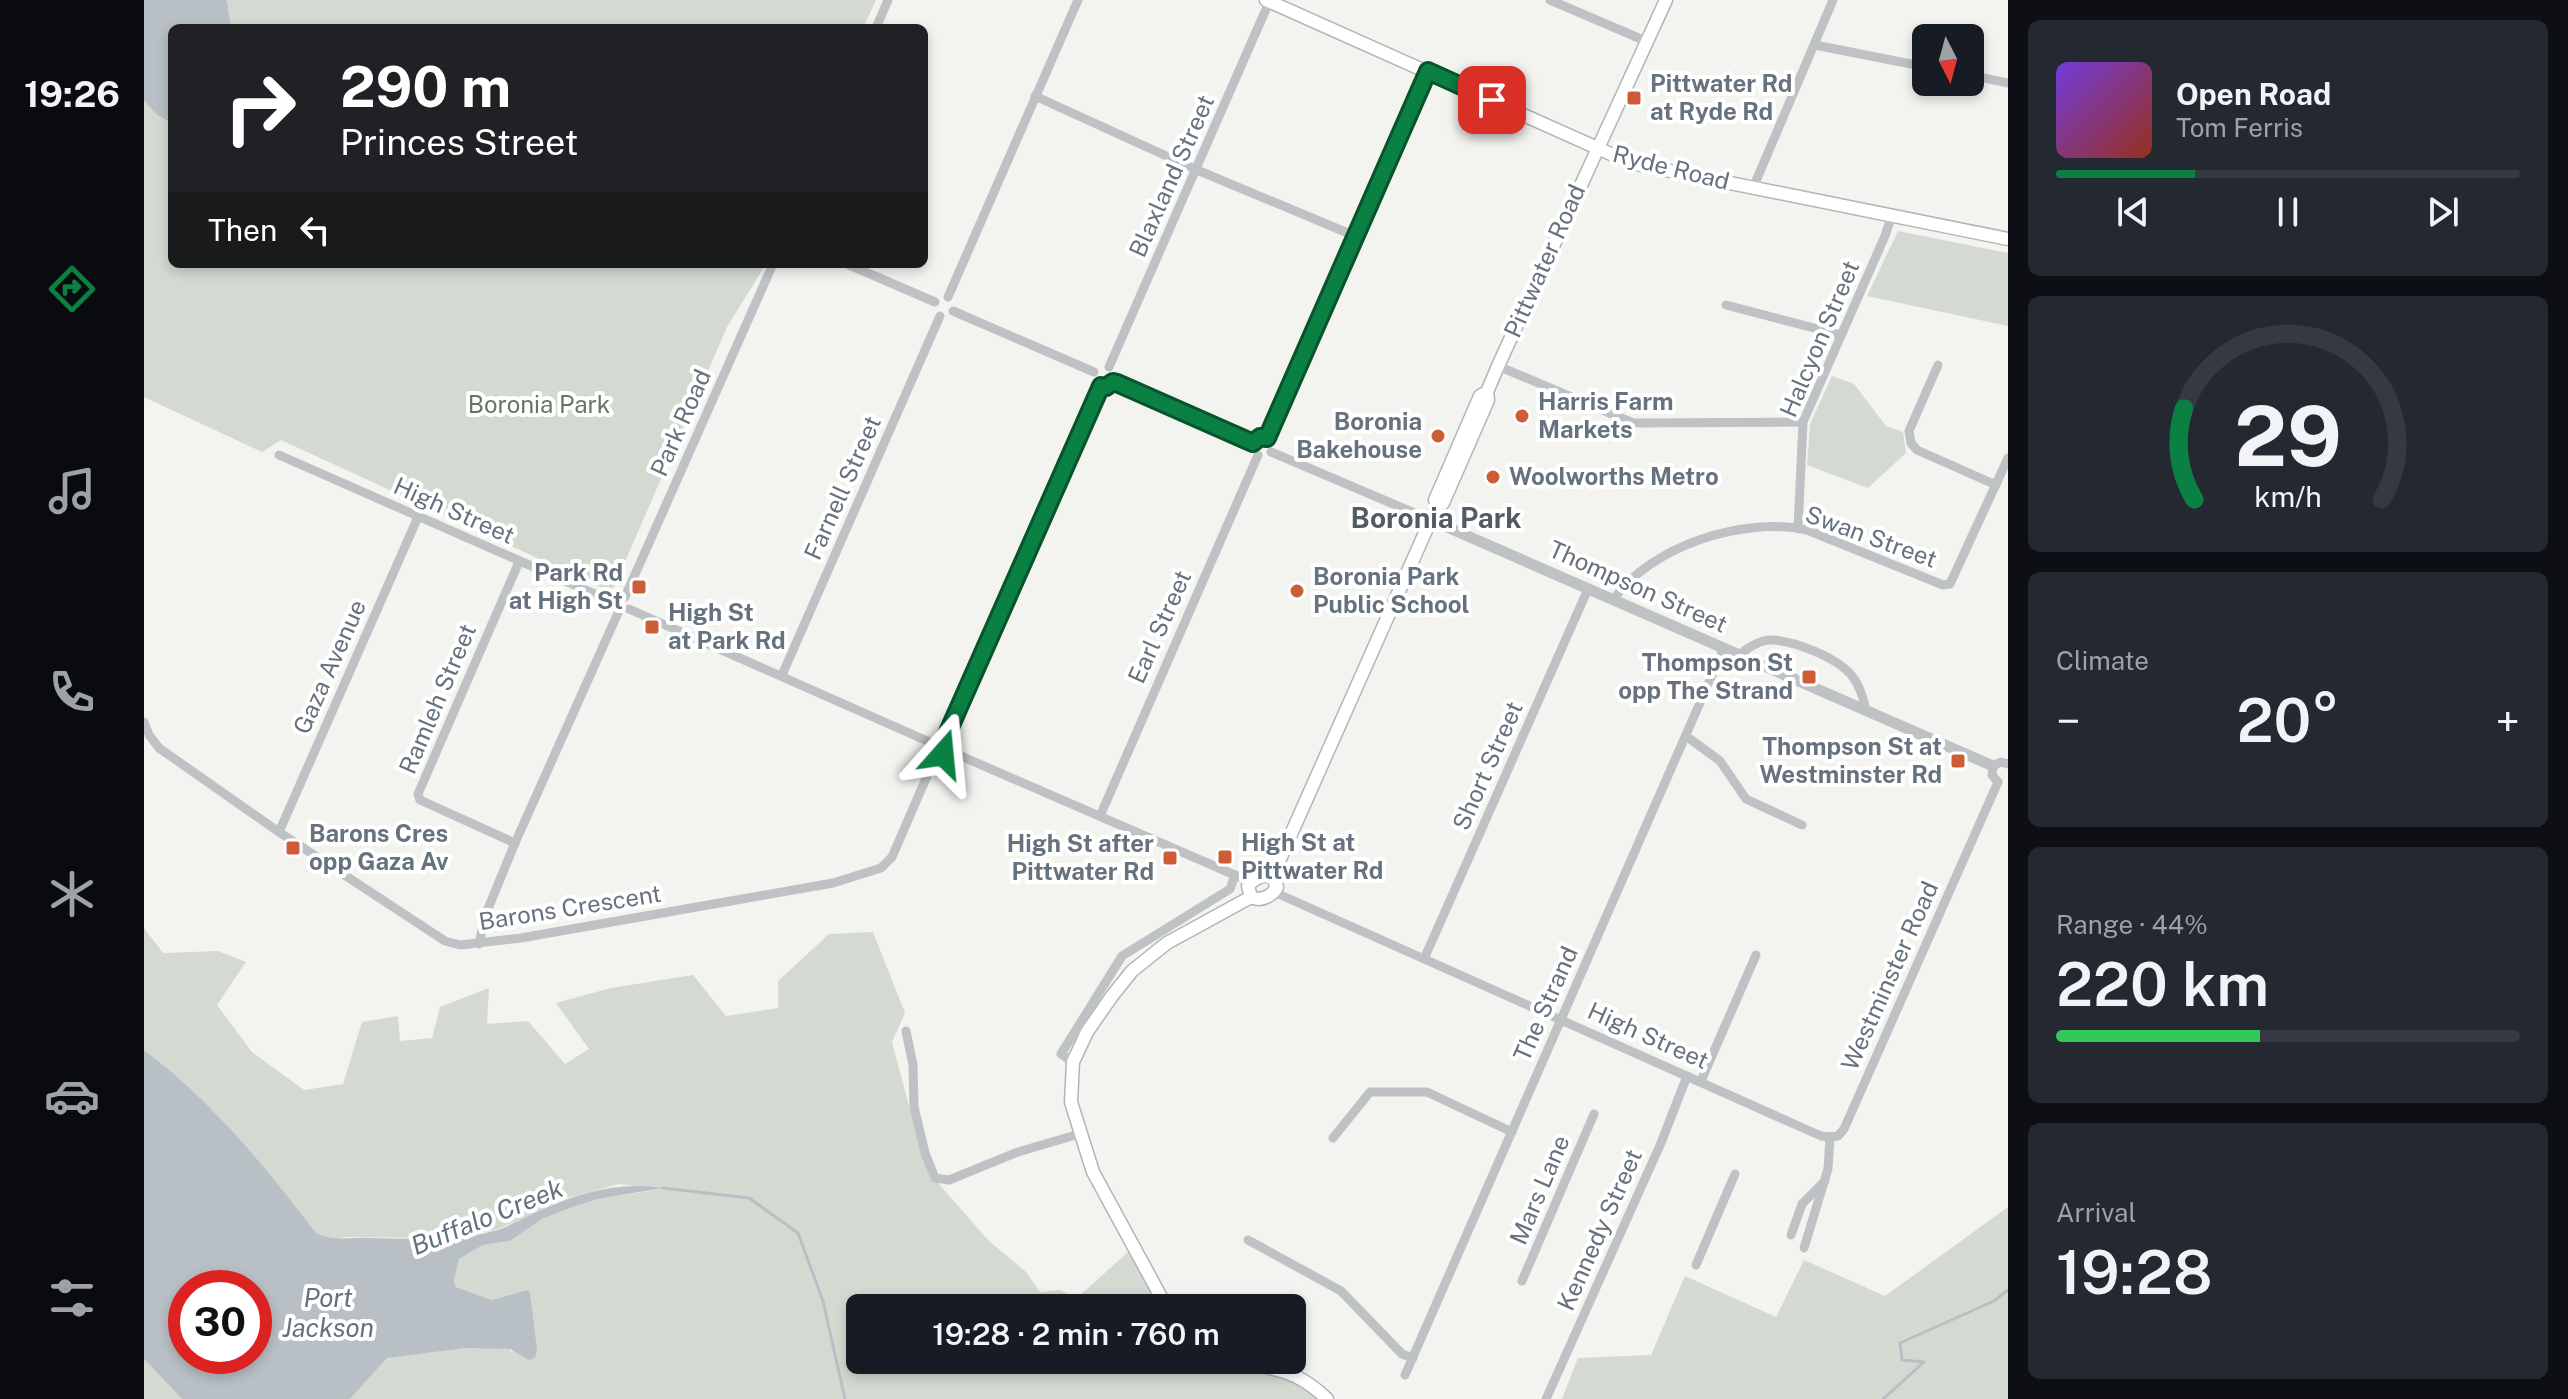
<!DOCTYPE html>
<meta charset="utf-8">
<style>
:root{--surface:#171b24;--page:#242831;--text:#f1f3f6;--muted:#9ea1a6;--line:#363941;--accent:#0b8043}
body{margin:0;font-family:"Public Sans",sans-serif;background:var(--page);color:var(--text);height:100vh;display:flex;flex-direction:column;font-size:30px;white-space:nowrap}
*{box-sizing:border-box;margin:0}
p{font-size:26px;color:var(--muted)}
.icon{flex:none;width:44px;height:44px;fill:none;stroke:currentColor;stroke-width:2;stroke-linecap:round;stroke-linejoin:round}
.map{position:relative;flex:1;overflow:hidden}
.sheet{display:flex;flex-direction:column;gap:20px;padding:20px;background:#0d0f14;width:560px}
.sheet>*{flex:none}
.banner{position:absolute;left:24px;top:24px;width:760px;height:244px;border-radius:12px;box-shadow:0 4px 12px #0003;background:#202124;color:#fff;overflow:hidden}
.needle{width:52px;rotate:174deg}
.fabs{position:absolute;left:1768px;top:24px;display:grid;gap:16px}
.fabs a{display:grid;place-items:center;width:72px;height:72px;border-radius:12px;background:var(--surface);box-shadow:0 4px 12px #0003;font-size:40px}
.speed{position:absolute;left:24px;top:1270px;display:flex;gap:16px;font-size:40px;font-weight:700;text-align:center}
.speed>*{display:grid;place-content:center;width:104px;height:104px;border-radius:50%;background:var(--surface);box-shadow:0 4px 12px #0003;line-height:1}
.speed .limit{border:12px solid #d22;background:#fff;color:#111}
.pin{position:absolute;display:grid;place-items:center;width:68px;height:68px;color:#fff;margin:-34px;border-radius:16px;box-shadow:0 4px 12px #0006}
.me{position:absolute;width:88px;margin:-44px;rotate:18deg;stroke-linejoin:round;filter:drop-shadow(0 0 6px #0008)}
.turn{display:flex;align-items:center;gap:28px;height:168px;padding:0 40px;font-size:36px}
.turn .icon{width:104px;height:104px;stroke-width:2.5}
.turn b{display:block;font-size:56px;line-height:68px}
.then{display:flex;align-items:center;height:76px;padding:0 40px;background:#0003;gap:16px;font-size:30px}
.big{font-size:60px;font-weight:600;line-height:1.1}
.sheet .widget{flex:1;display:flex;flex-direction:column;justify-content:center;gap:12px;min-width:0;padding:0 28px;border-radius:12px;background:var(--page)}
.sheet .dial{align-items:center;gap:0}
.dial svg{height:208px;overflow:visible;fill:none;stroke:var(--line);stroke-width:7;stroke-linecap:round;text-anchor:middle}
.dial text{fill:var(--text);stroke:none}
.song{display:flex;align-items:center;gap:24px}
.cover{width:96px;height:96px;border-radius:12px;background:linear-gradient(135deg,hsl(260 70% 55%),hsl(10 70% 35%))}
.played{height:8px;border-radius:4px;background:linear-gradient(90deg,var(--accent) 30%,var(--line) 30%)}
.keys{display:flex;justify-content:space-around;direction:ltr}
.heat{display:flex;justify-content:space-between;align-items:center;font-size:44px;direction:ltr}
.charge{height:12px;border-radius:6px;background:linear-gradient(90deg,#34c759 44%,var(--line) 0)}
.trip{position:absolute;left:702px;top:1294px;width:460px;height:80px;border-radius:12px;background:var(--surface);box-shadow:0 4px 12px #0003;font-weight:600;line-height:80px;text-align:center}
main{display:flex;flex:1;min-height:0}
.tabs{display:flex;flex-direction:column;width:144px;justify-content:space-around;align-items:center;background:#090b0e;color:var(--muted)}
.tabs .icon{width:56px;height:56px}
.tabs .active{color:var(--accent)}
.tabs b{font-size:36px;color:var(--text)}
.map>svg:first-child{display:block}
</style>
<main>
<nav class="tabs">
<b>19:26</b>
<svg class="icon active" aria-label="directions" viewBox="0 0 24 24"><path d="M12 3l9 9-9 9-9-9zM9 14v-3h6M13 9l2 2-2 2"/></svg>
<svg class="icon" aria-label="music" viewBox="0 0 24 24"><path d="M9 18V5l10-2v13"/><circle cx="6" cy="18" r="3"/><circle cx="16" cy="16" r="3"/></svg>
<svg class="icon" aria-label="phone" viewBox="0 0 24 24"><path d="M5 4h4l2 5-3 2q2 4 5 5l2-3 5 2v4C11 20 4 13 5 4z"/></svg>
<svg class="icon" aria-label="climate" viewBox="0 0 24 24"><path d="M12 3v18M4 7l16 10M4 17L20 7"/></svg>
<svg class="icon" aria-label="car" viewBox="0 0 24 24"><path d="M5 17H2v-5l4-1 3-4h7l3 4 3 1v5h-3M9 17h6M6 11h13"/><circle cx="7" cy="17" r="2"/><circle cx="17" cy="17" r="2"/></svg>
<svg class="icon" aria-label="filters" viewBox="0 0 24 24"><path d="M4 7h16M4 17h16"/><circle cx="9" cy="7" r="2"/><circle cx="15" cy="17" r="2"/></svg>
</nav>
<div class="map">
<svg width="1864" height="1399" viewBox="0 0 1864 1399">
<rect width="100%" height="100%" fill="#f3f3f0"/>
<g fill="#d4dad1">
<polygon points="82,0 732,0 719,28 87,28"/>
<polygon points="28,28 28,264 622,264 583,327 470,587 463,590 137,440 118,452 0,397 0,99"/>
<polygon points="1754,231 1864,253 1864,326 1723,296"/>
<polygon points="1688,376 1710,384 1742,426 1759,432 1762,453 1724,488 1663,465 1666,424"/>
<path d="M0,928L19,953L74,951L102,962L73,1005L108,1052L160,1090L199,1084L218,1022L254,1016L256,1041L288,1038L296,1007L345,988L343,1024L384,1021L421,1064L445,1049L412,1003L467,988L549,975L582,1016L634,1008V981L685,934L729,932L761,1013L748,1042L769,1121L792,1169L794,1183L845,1241L882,1272L896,1292L916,1290L933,1298L984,1252L1017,1308H716V1360H1064L1075,1366L1148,1377L1177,1399H206L243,1358C284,1351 325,1345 366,1349L368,1353L387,1296L383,1290L348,1300L312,1287L310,1281L315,1259L339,1245L366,1241L398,1219L426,1208L453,1199L518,1189L475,1184L424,1198L352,1230L304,1238L203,1237L184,1240L172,1233C122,1167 67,1100 0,1050Z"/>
<polygon points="1864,1207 1864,1399 1418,1399 1434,1358 1507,1355 1541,1276 1632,1317 1660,1260 1741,1296"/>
<polygon points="0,1359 38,1399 0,1399"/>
</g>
<g fill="#b8c0c5" fill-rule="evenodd">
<polygon points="0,0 82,0 83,2 87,28 28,28 28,123 12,114 0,100"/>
<path d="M0,1050C67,1100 122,1167 172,1233C189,1242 208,1237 226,1238C267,1239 309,1241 350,1231C365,1227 380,1217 395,1211C436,1192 475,1181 520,1188L453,1199L426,1208L398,1219L366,1241L339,1245L315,1259L310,1281L312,1287L348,1300L383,1290L386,1292L393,1350L391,1358L385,1360L366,1349L321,1348L243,1358L206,1399H38L0,1359ZM110,1288V1356H42V1288Z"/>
</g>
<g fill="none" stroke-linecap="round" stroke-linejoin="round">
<g stroke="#b8c0c5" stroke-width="3">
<polyline points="519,1188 605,1198 654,1233 679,1301 701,1399"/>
<polyline points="1739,1399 1780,1362 1758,1360 1756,1343 1850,1301 1864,1290"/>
</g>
<defs>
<g id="secondary">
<polyline points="1122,0 1487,163 1864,239"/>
<polyline points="1294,504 1299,503 1344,400 1343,392 1354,366 1522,0"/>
<polyline points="1128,877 1292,508 1294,504 1291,500 1336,396 1343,392"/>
<path d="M1107,897C1117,902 1128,896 1133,887L1128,877"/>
<path d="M1107,897L1104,886C1109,879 1120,873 1128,877"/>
<polyline points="1023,1308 949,1172 927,1102 929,1062 943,1032 968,996 988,971 1023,943 1107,897"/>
<path d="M1078,1360C1122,1368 1148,1365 1183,1399"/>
</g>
</defs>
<use href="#secondary" stroke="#b1b5b9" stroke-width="15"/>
<g stroke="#bfc2c4" stroke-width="9">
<polyline points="1406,0 1504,42"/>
<polyline points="732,28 744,0"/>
<polyline points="1671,45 1782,67"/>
<polyline points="1826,75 1864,83"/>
<polyline points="891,96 1053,170 1211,236"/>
<polyline points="1609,188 1689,0"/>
<polyline points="703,264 791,302"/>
<polyline points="804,297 934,0"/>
<polyline points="1582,305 1697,335"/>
<polyline points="809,311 950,372"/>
<polyline points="1794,365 1765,431 1767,443 1773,450 1852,485"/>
<polyline points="1354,366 1489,423 1659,422"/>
<polyline points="965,367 1126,0"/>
<polyline points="969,382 1109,443"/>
<polyline points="1123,438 1284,71"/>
<polyline points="1127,452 1287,520"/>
<polyline points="135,455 469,602"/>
<polyline points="1654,528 1659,422 1741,236 1748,215"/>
<polyline points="481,597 629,264"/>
<path d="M1469,600C1507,546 1599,516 1663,530L1799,585L1806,584L1864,458"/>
<polyline points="485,609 790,744"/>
<path d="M1595,655C1603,648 1617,639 1629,640C1651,641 1694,658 1708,676C1716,686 1719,698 1722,710"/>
<polyline points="638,675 796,316"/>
<polyline points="0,722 5,735 15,748 135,832 301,941 316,945 377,938 689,883 737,868 748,857 793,753"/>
<polyline points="1542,736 1576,761 1602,799 1658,825"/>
<polyline points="800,741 957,386"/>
<polyline points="803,750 1107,882"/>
<polyline points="1854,782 1848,775 1849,766 1857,762 1864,764"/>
<polyline points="956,816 1114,455"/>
<polyline points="135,832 274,517"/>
<polyline points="371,843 276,800 274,794 375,562"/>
<polyline points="1130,892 1677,1136 1686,1137"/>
<polyline points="335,944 341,916 371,843 474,613"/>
<polyline points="1280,959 1444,589"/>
<polyline points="762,1031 769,1065 770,1107 781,1153 791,1178 805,1180 874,1152 935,1134"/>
<polyline points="929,1062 917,1054 978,956 1086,889 1091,875"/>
<polyline points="1557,1081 1612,955"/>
<polyline points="1686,1137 1694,1136 1700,1129 1854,782"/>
<polyline points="1189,1138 1226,1092 1283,1092 1368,1132"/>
<polyline points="1647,1235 1658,1204 1681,1181"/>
<polyline points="1104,1240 1197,1291 1258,1354 1269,1358"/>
<polyline points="1660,1248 1684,1169 1686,1137"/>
<polyline points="1552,1265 1591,1174"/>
<polyline points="1378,1281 1450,1114"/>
<polyline points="1261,1375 1580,648"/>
<polyline points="1402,1399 1517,1143 1543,1076"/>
</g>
<polyline stroke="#bfc2c4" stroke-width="11" points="1287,520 1849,766"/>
<use href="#secondary" stroke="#fff" stroke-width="12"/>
</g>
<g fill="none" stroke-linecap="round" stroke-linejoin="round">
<defs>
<polyline id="route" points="799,754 804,748 800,741 957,386 962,387 969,382 973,383 1109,443 1116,437 1123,438 1284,71 1348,100"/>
</defs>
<use href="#route" stroke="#07532c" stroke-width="20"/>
<use href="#route" stroke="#0b8043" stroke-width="14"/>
</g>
<g fill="#cd5d36" stroke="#fff" stroke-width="3">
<rect x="1482" y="90" width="16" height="16" rx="4"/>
<circle cx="1378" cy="416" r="8"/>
<circle cx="1294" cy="436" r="8"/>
<circle cx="1349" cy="477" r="8"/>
<rect x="487" y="579" width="16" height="16" rx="4"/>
<circle cx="1153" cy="591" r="8"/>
<rect x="500" y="619" width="16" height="16" rx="4"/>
<rect x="1657" y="669" width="16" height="16" rx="4"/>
<rect x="1806" y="753" width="16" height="16" rx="4"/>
<rect x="141" y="840" width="16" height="16" rx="4"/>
<rect x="1073" y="849" width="16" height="16" rx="4"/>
<rect x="1018" y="850" width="16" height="16" rx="4"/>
</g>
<g text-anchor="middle" stroke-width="8" stroke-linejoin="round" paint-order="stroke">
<g font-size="24" font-weight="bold" fill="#66727d" stroke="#fff" text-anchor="start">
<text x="1506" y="92">Pittwater Rd<tspan x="1506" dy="28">at Ryde Rd</tspan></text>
<text x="1394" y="410">Harris Farm<tspan x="1394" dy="28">Markets</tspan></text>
<text x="1278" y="430" text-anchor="end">Boronia<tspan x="1278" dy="28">Bakehouse</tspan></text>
<text x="1365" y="485">Woolworths Metro</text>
<text x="479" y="581" text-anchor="end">Park Rd<tspan x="479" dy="28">at High St</tspan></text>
<text x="1169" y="585">Boronia Park<tspan x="1169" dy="28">Public School</tspan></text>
<text x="524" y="621">High St<tspan x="524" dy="28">at Park Rd</tspan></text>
<text x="1649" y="671" text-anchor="end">Thompson St<tspan x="1649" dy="28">opp The Strand</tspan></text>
<text x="1798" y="755" text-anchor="end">Thompson St at<tspan x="1798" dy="28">Westminster Rd</tspan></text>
<text x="165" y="842">Barons Cres<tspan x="165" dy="28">opp Gaza Av</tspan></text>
<text x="1097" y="851">High St at<tspan x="1097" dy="28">Pittwater Rd</tspan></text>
<text x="1010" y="852" text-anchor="end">High St after<tspan x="1010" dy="28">Pittwater Rd</tspan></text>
</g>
<g font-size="24" fill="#66727d" stroke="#fff">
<text transform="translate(1527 168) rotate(14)" y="8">Ryde Road</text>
<text transform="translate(1028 176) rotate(-66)" y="8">Blaxland Street</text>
<text transform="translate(1401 261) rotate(-66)" y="8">Pittwater Road</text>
<text transform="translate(1676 339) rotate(-67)" y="8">Halcyon Street</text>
<text transform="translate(537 423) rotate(-66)" y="8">Park Road</text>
<text transform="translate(699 488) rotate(-66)" y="8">Farnell Street</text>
<text transform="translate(310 511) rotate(24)" y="8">High Street</text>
<text transform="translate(1727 537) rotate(20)" y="8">Swan Street</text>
<text transform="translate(1494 587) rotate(24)" y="8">Thompson Street</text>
<text transform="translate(1016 627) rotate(-66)" y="8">Earl Street</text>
<text transform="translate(186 667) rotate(-66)" y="8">Gaza Avenue</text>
<text transform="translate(294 699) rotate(-67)" y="8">Ramleh Street</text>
<text transform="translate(1344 766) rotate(-66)" y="8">Short Street</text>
<text transform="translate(426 908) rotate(-9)" y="8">Barons Crescent</text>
<text transform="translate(1746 976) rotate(-66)" y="8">Westminster Road</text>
<text transform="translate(1402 1004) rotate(-66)" y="8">The Strand</text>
<text transform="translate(1504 1036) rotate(24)" y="8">High Street</text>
<text transform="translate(1396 1190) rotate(-67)" y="8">Mars Lane</text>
<text transform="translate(1456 1230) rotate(-66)" y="8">Kennedy Street</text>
</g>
<g font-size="24" fill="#677564" stroke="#fff">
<text x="395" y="413">Boronia Park</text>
</g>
<g font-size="26" font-style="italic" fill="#62737b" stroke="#fff">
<text transform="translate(343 1217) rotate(-22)" y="9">Buffalo Creek</text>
<text x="184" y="1307">Port<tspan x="184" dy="30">Jackson</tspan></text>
</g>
<g font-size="28" font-weight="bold" fill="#535b63" stroke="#fff">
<text x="1292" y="528">Boronia Park</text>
</g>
</g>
</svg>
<div class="fabs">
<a><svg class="needle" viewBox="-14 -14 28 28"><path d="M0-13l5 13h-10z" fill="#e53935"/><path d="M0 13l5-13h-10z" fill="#9ea1a6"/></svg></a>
</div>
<div class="speed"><div class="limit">30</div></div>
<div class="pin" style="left:1348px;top:100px;background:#d93025"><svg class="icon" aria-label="arrive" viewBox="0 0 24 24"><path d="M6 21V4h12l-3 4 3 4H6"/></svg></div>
<svg class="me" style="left:799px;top:754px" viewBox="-20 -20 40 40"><path d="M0-17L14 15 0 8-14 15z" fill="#0b8043" stroke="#fff" stroke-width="4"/></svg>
<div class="trip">19:28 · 2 min · 760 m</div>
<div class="banner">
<div class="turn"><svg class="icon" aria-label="right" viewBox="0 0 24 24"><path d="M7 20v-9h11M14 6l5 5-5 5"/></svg><div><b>290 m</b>Princes Street</div></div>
<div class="then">Then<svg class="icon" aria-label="left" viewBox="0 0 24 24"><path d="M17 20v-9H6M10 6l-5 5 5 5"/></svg></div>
</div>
</div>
<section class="sheet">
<div class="widget">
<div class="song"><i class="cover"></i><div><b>Open Road</b><p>Tom Ferris</p></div></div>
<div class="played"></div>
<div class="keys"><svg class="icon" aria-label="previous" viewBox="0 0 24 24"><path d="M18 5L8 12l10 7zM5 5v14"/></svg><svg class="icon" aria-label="pause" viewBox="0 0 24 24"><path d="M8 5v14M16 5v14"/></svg><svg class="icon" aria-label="next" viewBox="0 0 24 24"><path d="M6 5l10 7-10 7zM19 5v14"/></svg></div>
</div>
<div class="widget dial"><svg viewBox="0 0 100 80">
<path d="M14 69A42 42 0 1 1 86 69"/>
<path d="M14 69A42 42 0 0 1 10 34" stroke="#0b8043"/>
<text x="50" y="56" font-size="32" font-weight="700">29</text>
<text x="50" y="72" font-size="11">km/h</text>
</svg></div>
<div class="widget"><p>Climate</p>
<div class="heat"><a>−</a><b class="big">20°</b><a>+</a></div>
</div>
<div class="widget"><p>Range · 44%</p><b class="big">220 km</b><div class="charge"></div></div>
<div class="widget"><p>Arrival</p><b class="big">19:28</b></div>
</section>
</main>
